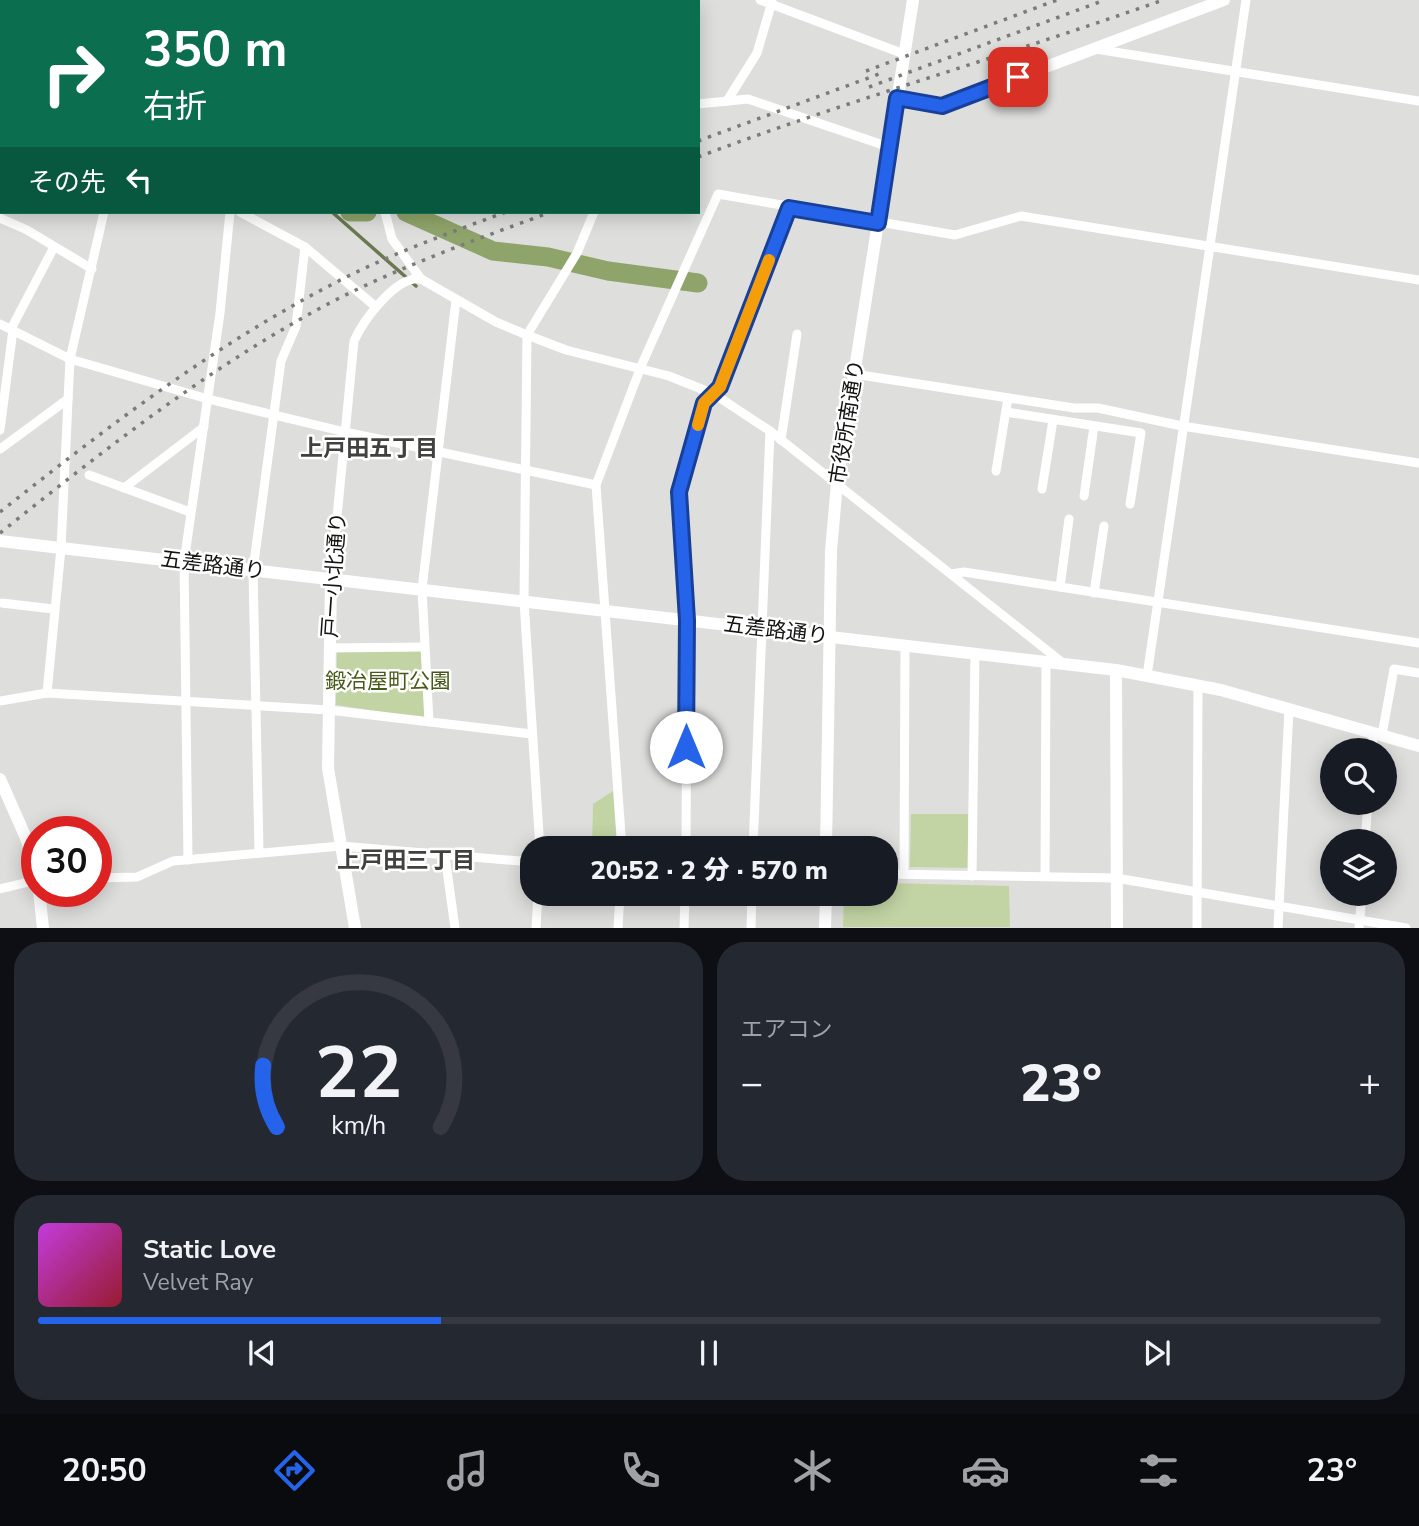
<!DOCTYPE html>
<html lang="ja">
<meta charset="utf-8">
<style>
:root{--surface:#171b24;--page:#242831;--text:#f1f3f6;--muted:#9ea1a6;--line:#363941;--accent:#2563eb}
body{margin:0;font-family:"Nunito Sans","Noto Sans JP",sans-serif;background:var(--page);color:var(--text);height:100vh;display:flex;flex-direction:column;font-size:26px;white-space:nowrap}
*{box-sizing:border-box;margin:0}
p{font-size:23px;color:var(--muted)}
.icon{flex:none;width:38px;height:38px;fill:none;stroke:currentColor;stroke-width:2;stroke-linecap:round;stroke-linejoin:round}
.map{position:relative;height:928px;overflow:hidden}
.panel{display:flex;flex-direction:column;gap:14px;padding:14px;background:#0d0f14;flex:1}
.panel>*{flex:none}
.banner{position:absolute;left:0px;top:0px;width:700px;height:214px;box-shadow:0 4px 18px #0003;background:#0b6e4f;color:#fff;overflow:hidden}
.controls{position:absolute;left:1320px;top:738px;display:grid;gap:14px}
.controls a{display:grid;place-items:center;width:77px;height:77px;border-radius:50%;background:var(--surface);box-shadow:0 4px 18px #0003;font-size:35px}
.speed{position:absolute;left:21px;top:816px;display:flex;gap:14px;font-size:35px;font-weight:700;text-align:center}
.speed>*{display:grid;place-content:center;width:91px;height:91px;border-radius:50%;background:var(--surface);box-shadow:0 4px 18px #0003;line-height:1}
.speed .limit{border:10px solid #d22;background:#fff;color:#111}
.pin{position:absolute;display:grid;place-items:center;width:60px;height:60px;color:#fff;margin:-30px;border-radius:14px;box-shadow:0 4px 10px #0006}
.me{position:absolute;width:77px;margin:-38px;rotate:0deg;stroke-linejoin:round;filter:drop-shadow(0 0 5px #0008)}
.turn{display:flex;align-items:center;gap:24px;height:147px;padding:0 28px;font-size:32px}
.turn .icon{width:91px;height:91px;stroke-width:2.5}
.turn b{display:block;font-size:49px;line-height:60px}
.then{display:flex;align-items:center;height:66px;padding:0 28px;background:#0003;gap:14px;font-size:26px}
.big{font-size:52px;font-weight:800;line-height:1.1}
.panel .tile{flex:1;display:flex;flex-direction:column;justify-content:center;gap:10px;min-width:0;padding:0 24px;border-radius:28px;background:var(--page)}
.panel .dial{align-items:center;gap:0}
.dial svg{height:182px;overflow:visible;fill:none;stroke:var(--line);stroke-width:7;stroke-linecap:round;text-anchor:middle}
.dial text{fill:var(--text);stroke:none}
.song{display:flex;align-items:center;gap:21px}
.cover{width:84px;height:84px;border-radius:10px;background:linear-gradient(135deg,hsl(290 70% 55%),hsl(350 70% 35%))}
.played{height:7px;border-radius:4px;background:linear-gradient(90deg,var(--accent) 30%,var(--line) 30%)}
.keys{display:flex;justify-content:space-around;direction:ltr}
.heat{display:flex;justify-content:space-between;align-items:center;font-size:38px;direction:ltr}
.panel .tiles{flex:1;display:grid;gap:14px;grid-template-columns:1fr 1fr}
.tile:last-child{grid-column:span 2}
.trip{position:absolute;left:520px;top:836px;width:378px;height:70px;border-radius:28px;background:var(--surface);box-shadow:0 4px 18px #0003;font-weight:800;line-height:70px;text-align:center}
.tabs{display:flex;height:112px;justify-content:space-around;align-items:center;background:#090b0e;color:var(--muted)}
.tabs .icon{width:49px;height:49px}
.tabs .on{color:var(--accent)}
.tabs b{font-size:32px;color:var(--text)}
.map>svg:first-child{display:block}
</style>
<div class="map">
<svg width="1419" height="928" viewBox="0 0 1419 928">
<rect width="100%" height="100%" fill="#dedfdc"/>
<g fill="#c2d4a4">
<polygon points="337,651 422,651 425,718 336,705"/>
<polygon points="613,791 617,849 592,849 593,804"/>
<polygon points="911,814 968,814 969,868 910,867"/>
<polygon points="886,883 1009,886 1010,927 843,927 844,894 886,894"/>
</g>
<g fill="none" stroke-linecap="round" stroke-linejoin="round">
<polyline stroke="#6a7950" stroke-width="3.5" points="332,212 416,286"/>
<g stroke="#8fa46a" stroke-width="19">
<polyline points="222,0 224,2"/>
<polyline points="350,212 367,212"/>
<polyline points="406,212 493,251 548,257 608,271 698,283"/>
</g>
<g stroke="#fff" stroke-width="9">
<polyline points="308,0 310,2"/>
<polyline points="760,0 904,54"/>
<polyline points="156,2 156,0"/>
<polyline points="574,2 575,0"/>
<polyline points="1096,49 1419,101"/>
<polyline points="0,97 2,98"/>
<polyline points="727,101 757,53 772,2"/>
<polyline points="698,104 748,99 889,147"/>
<polyline points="240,212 305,247 376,307"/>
<polyline points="385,212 392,239 421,279 496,322 527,335 566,350 669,376 714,394 770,431 1063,663"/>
<polyline points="0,218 27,230 92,269"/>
<polyline points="0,324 70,359 208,399 345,432 596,485"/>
<polyline points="11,329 54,247"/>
<polyline points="854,374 1074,408 1098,408 1182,426 1419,463"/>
<polyline points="1006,412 1141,433 1130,504"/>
<polyline points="0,430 13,330"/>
<polyline points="781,440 797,334"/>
<polyline points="0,449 68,399"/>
<polyline points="996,471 1008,398"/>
<polyline points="89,475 190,512"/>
<polyline points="124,488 204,427"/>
<polyline points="1042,489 1053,420"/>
<polyline points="1084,496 1094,426"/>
<polyline points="951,574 964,572 1419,643"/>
<path d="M331,579L354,341C363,321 396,275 421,279"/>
<polyline points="1060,587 1069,519"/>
<polyline points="1094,593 1104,526"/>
<polyline points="2,603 53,609"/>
<polyline points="329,648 424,647"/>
<polyline points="1147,676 1246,0"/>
<polyline points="47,693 61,548 70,359 104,212"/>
<polyline points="0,701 47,693 329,710 532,734"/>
<polyline points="429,722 422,589 456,300"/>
<polyline points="1382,735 1394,669 1419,673"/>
<polyline points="1372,751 1373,733"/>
<polyline points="1365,842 1368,803"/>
<polyline points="540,849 524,601 527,335 577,253 594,212"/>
<polyline points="622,849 596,485 642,364 718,194 955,235 1021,216 1419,280"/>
<polyline points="686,849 687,620 679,492 704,403 720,387 789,208"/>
<polyline points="753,849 770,431"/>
<polyline points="259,852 253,570 281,361 296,326 305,247"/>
<polyline points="445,856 455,928"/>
<polyline points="188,860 184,562 220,313 230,212"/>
<polyline points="886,874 1116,878 1406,928"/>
<polyline points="904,874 905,646"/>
<polyline points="972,876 975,653"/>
<polyline points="1045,876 1046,662"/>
<polyline points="96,878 137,877 173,861 341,846 532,862"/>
<polyline points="0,889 37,880"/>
<polyline points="536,928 538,894"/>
<polyline points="618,928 620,894"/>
<polyline points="684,928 685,894"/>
<polyline points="751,928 752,894"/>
<polyline points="1197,928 1198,685"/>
<polyline points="1278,928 1289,709"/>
<polyline points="1359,928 1362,894"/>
</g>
<g stroke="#fff" stroke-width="12">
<polyline points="46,2 46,0"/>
<polyline points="897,98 942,106 1224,0"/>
<polyline points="0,200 2,194"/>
<polyline points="0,541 1116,670 1221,690 1419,746"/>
<polyline points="331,579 328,768 355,928"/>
<polyline points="1116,670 1117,928"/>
<polyline points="0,779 26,838 37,873"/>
<polyline points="826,849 831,551 837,483 913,0"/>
<polyline points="39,891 43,928"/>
<polyline points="825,928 826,894"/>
</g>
<g stroke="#7b7c7a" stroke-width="3.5" stroke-dasharray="3.5 7" stroke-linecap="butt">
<polyline points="866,71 1057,0"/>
<polyline points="869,87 1105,0"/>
<polyline points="698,141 879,74"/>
<path d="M698,157C851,99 1009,55 1163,0"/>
<path d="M0,512C105,429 210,348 329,286C385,256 446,234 506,212"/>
<path d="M0,533C104,450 208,368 326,305C398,267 475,240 551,212"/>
</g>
</g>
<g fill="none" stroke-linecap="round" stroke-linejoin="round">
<defs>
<polyline id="route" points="686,747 687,620 679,492 704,403 720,387 789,208 878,223 897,98 942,106 1018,77"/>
</defs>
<use href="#route" stroke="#184099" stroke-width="18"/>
<use href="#route" stroke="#2563eb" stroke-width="12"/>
<polyline stroke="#f59e0b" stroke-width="12" points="698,425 704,403 720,387 769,260"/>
</g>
<g text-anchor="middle" stroke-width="5" stroke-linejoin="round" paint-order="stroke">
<g font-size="21" fill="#141413" stroke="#fff">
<text transform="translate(847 422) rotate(-81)" y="7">市役所南通り</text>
<text transform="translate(213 565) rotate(7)" y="7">五差路通り</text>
<text transform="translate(334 575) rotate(-86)" y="7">戸一小北通り</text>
<text transform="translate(776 630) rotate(7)" y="7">五差路通り</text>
</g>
<g font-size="21" fill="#475a1a" stroke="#fff">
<text x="388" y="688">鍛冶屋町公園</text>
</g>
<g font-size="23" font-weight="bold" fill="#41423f" stroke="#fff">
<text x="369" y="456">上戸田五丁目</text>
<text x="406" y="868">上戸田三丁目</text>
</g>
</g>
</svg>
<div class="controls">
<a><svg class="icon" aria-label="search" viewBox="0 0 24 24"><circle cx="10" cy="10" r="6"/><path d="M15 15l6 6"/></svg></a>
<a><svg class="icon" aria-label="layers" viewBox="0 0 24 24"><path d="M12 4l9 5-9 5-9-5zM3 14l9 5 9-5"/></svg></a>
</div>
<div class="speed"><div class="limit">30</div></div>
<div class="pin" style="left:1018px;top:77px;background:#d93025"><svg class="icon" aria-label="arrive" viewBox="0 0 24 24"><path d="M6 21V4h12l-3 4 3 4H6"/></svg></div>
<svg class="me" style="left:686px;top:747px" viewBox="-20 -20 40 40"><circle r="19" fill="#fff"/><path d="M0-13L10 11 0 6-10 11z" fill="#2563eb"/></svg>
<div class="trip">20:52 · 2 分 · 570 m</div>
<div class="banner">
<div class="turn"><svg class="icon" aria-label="right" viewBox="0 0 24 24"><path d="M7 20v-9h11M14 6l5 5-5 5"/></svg><div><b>350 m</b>右折</div></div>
<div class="then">その先<svg class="icon" aria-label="left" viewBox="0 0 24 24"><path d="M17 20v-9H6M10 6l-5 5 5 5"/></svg></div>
</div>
</div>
<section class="panel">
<div class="tiles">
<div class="tile dial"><svg viewBox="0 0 100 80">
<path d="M14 69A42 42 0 1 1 86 69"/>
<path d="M14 69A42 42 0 0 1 8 42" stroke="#2563eb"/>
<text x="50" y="56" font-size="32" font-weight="700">22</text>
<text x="50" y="72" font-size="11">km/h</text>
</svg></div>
<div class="tile"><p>エアコン</p>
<div class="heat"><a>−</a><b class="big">23°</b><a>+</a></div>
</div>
<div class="tile">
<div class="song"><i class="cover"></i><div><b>Static Love</b><p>Velvet Ray</p></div></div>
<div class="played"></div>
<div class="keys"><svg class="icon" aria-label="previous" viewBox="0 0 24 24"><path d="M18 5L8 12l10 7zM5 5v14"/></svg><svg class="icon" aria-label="pause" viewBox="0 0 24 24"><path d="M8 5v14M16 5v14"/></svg><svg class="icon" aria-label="next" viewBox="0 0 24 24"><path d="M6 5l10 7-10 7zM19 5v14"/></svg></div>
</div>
</div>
</section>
<nav class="tabs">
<b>20:50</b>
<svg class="icon on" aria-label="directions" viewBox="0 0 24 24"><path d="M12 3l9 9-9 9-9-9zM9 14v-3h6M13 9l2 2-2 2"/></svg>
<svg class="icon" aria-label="music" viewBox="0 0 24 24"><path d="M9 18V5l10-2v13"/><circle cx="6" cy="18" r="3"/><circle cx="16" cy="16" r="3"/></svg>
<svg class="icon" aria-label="phone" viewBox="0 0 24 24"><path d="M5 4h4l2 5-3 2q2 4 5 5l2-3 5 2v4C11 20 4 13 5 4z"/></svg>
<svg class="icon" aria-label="climate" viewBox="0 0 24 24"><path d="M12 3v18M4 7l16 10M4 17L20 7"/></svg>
<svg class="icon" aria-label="car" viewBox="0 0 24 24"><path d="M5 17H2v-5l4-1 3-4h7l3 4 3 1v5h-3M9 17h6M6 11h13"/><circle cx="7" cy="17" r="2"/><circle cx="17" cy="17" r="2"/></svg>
<svg class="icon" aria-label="filters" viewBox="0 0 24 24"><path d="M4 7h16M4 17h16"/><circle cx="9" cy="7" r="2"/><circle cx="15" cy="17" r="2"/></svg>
<b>23°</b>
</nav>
